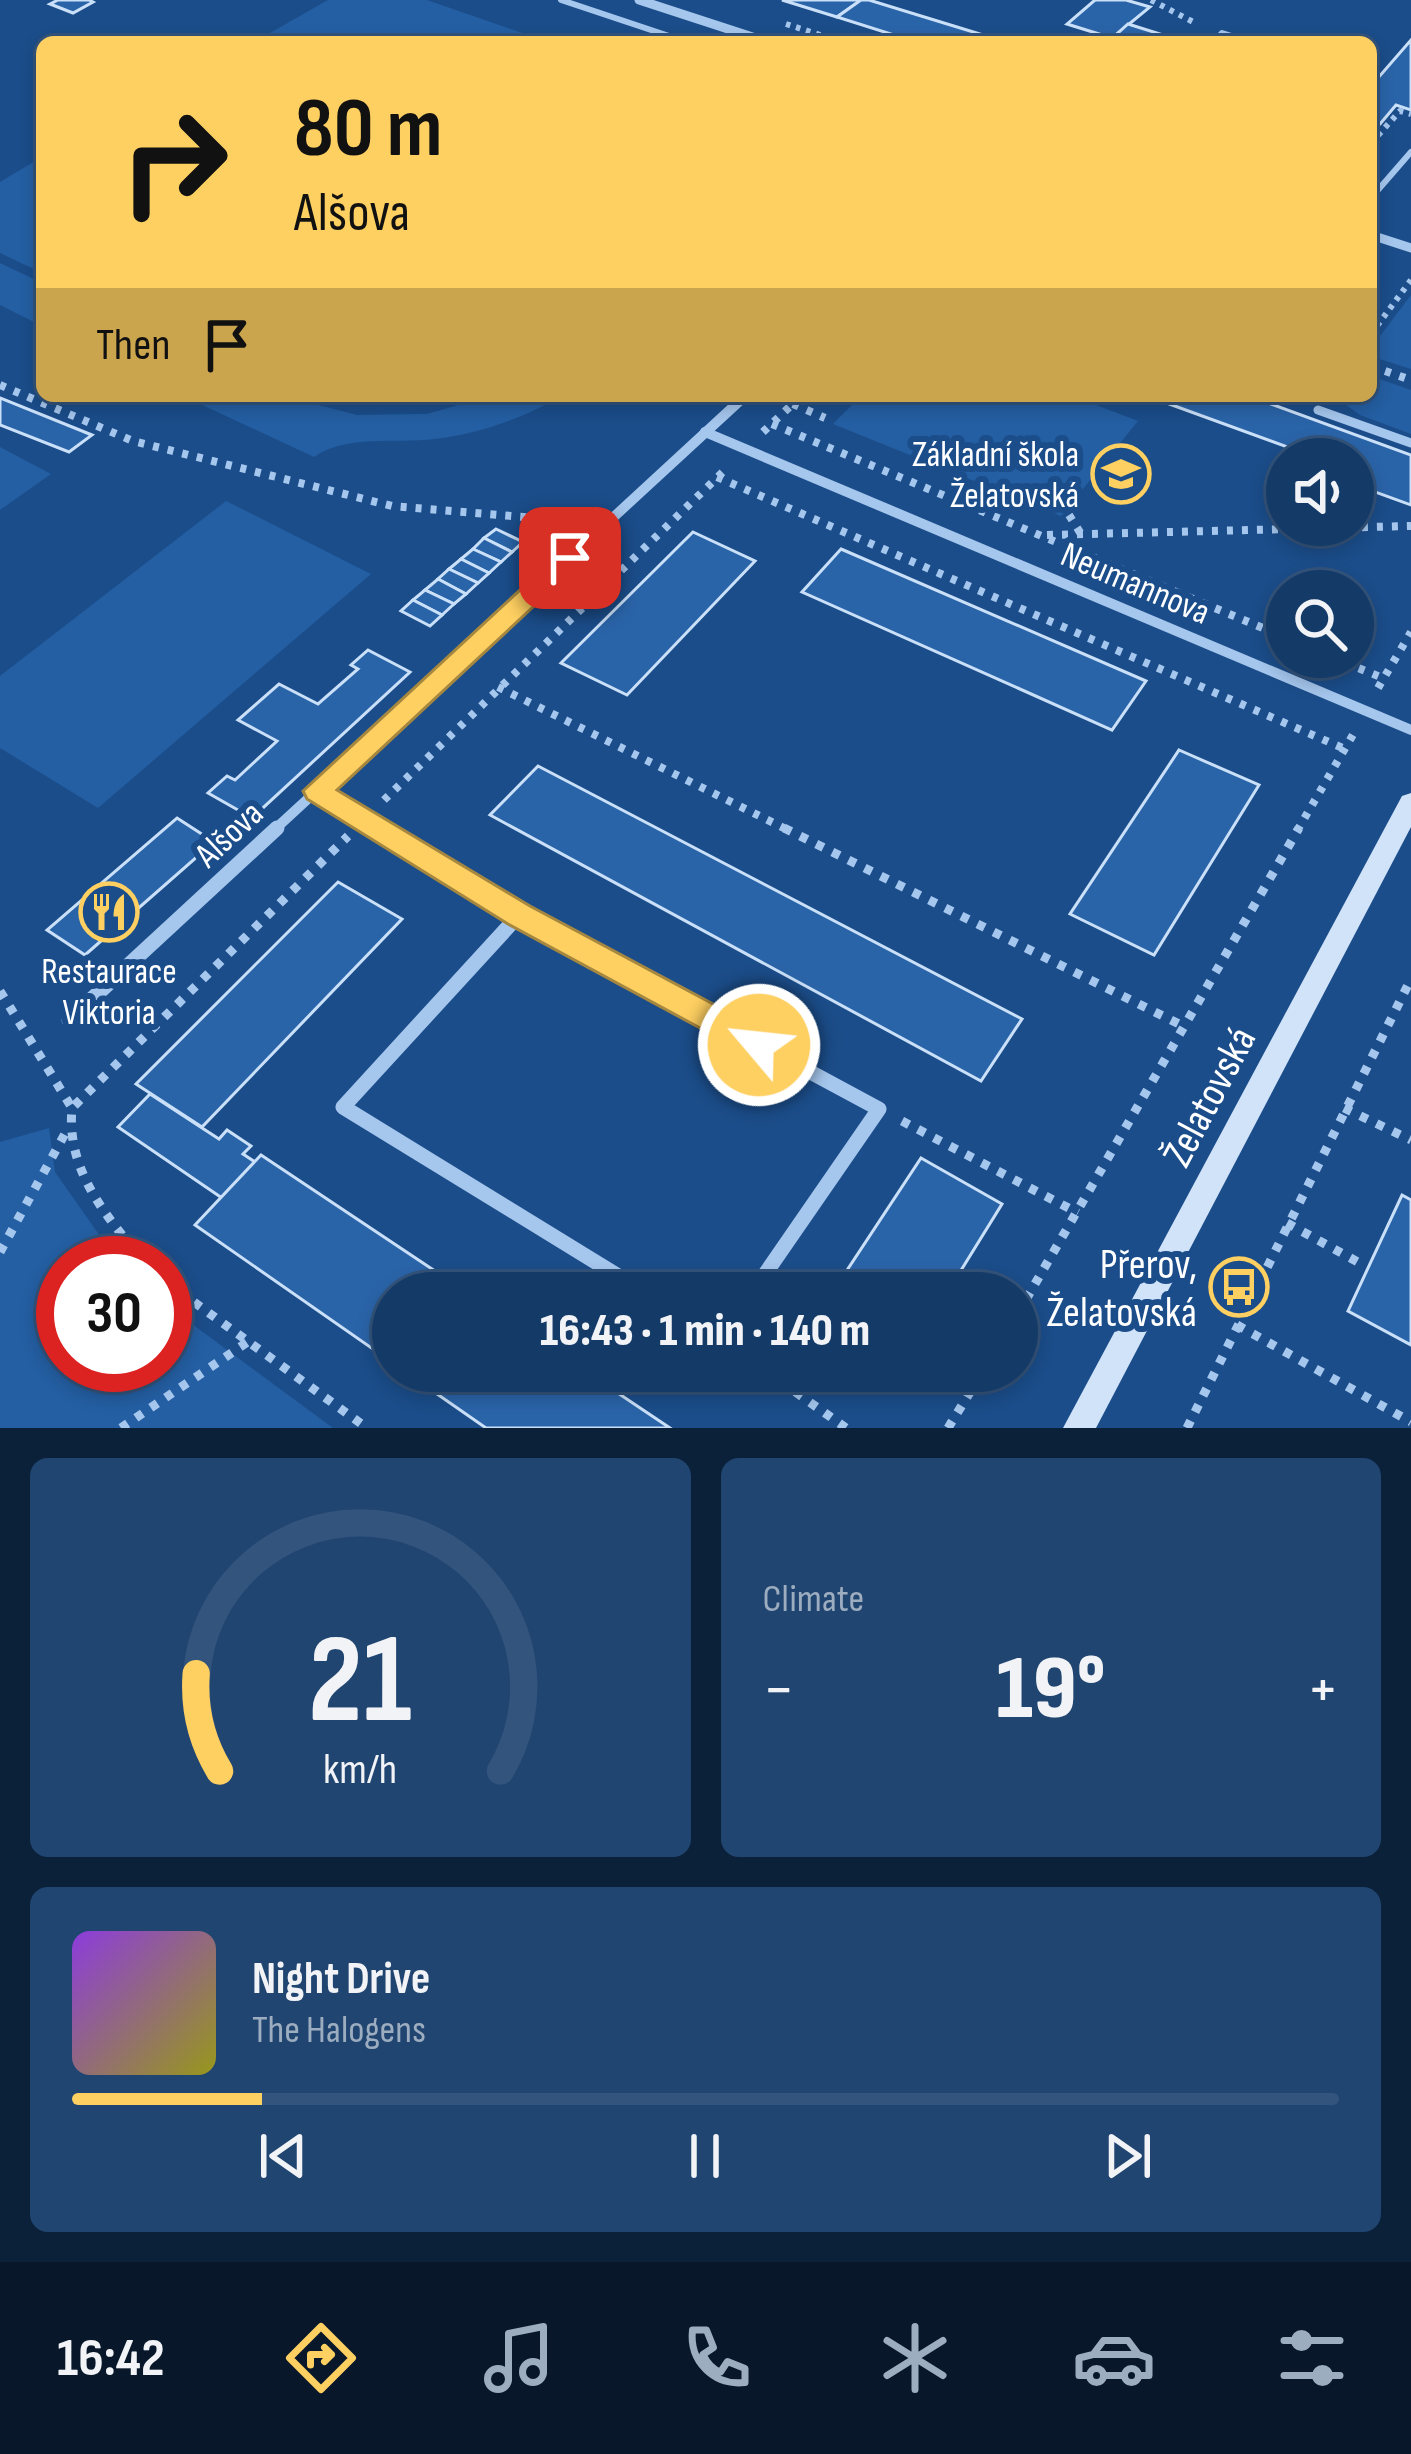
<!DOCTYPE html>
<meta charset="utf-8">
<style>
:root{--surface:#143a68;--page:#214571;--text:#f1f3f6;--muted:#9dadc0;--line:#33547c;--accent:#fecf61}
body{margin:0;font-family:"Sofia Sans Condensed",sans-serif;background:var(--page);color:var(--text);height:100vh;display:flex;flex-direction:column;font-size:45px;white-space:nowrap}
*{box-sizing:border-box;margin:0}
p{font-size:39px;color:var(--muted)}
.icon{flex:none;width:66px;height:66px;fill:none;stroke:currentColor;stroke-width:2;stroke-linecap:round;stroke-linejoin:round}
.map{position:relative;height:1428px;overflow:hidden}
.details{display:flex;flex-direction:column;gap:30px;padding:30px;background:#0b2039;flex:1}
.details>*{flex:none}
.banner{position:absolute;left:36px;top:36px;width:1341px;height:366px;border-radius:18px;box-shadow:0 6px 18px #0003,0 0 0 3px var(--line);background:#fecf61;color:#111;overflow:hidden}
.buttons{position:absolute;left:1266px;top:438px;display:grid;gap:24px}
.buttons a{display:grid;place-items:center;width:108px;height:108px;border-radius:50%;background:var(--surface);box-shadow:0 6px 18px #0003,0 0 0 3px var(--line);font-size:60px}
.speed{position:absolute;left:36px;top:1236px;display:flex;gap:24px;font-size:60px;font-weight:700;text-align:center}
.speed>*{display:grid;place-content:center;width:156px;height:156px;border-radius:50%;background:var(--surface);box-shadow:0 6px 18px #0003,0 0 0 3px var(--line);line-height:1}
.speed .limit{border:18px solid #d22;background:#fff;color:#111}
.pin{position:absolute;display:grid;place-items:center;width:102px;height:102px;color:#fff;margin:-51px;border-radius:24px;box-shadow:0 6px 18px #0006}
.me{position:absolute;width:132px;margin:-66px;rotate:298deg;stroke-linejoin:round;filter:drop-shadow(0 0 9px #0008)}
.turn{display:flex;align-items:center;gap:42px;height:252px;padding:0 60px;font-size:54px}
.turn .icon{width:156px;height:156px;stroke-width:2.5}
.turn b{display:block;font-size:84px;line-height:102px}
.then{display:flex;align-items:center;height:114px;padding:0 60px;background:#0003;gap:24px;font-size:45px}
.big{font-size:90px;font-weight:800;line-height:1.1}
.details .tile{flex:1;display:flex;flex-direction:column;justify-content:center;gap:18px;min-width:0;padding:0 42px;border-radius:18px;background:var(--page)}
.details .dial{align-items:center;gap:0}
.dial svg{height:312px;overflow:visible;fill:none;stroke:var(--line);stroke-width:7;stroke-linecap:round;text-anchor:middle}
.dial text{fill:var(--text);stroke:none}
.song{display:flex;align-items:center;gap:36px}
.cover{width:144px;height:144px;border-radius:18px;background:linear-gradient(135deg,hsl(270 70% 55%),hsl(60 70% 35%))}
.played{height:12px;border-radius:6px;background:linear-gradient(90deg,var(--accent) 15%,var(--line) 15%)}
.keys{display:flex;justify-content:space-around;direction:ltr}
.heat{display:flex;justify-content:space-between;align-items:center;font-size:66px;direction:ltr}
.details .tiles{flex:1;display:grid;gap:30px;grid-template-columns:1fr 1fr}
.tile:last-child{grid-column:span 2}
.trip{position:absolute;left:372px;top:1272px;width:666px;height:120px;border-radius:60px;background:var(--surface);box-shadow:0 6px 18px #0003,0 0 0 3px var(--line);font-weight:800;line-height:120px;text-align:center}
.menu{display:flex;height:192px;justify-content:space-around;align-items:center;background:#08172a;color:var(--muted)}
.menu .icon{width:84px;height:84px}
.menu .on{color:var(--accent)}
.menu b{font-size:54px;color:var(--text)}
.map>svg:first-child{display:block}
</style>
<div class="map">
<svg width="1411" height="1428" viewBox="0 0 1411 1428">
<rect width="100%" height="100%" fill="#1b4d8a"/>
<g fill="#245fa3">
<polygon points="328,0 427,0 548,42 254,42"/>
<polygon points="42,157 42,273 0,253 0,182"/>
<polygon points="0,263 42,283 42,326 0,305"/>
<polygon points="1411,295 1411,369 1376,358 1371,348"/>
<polygon points="1371,376 1411,390 1411,434 1360,415 1339,400 1339,396 1371,396"/>
<path d="M183,396H284L357,415L427,414L489,396H561C525,418 477,434 434,439C394,444 347,434 314,457Z"/>
<polygon points="861,396 1073,396 1138,421 1061,516 833,424"/>
<polygon points="0,447 51,474 0,510"/>
<polygon points="226,501 371,574 98,808 0,748 0,676"/>
<polygon points="49,1128 55,1172 119,1263 63,1263 63,1365 165,1365 165,1304 333,1428 0,1428 0,1142"/>
</g>
<g fill="#2a64a8" stroke="#cae0f9" stroke-width="3">
<polygon points="58,0 89,0 93,2 73,13 50,4"/>
<polygon points="782,0 861,0 837,17"/>
<polygon points="861,0 869,0 1006,42 916,42 837,17"/>
<polygon points="1095,0 1126,0 1150,7 1112,38 1067,24"/>
<polygon points="1128,24 1173,38 1168,42 1108,42"/>
<polygon points="1411,40 1411,110 1396,105 1380,124 1371,122 1371,86"/>
<polygon points="1165,396 1249,396 1411,455 1411,505 1353,484 1353,459 1287,459 1293,449 1161,401"/>
<polygon points="0,398 92,435 69,452 0,425"/>
<polygon points="496,529 523,542 512,552 484,538"/>
<polygon points="693,532 755,561 627,695 561,663"/>
<polygon points="484,538 512,552 501,562 473,549"/>
<polygon points="473,549 501,562 489,573 461,559"/>
<polygon points="841,549 1146,681 1112,730 802,592"/>
<polygon points="461,559 489,573 478,583 449,569"/>
<polygon points="449,569 478,583 466,594 438,579"/>
<polygon points="438,579 466,594 454,604 425,590"/>
<polygon points="425,590 454,604 442,615 413,600"/>
<polygon points="413,600 442,615 430,626 401,611"/>
<polygon points="368,650 410,672 252,818 208,793 227,776 235,780 277,741 238,720 279,684 318,704 358,669 351,665"/>
<polygon points="1179,750 1259,785 1154,955 1070,914"/>
<polygon points="538,766 1022,1019 981,1081 490,815"/>
<polygon points="177,818 214,842 85,955 47,930"/>
<polygon points="338,882 402,919 202,1127 136,1084"/>
<polygon points="150,1094 219,1139 227,1130 251,1146 243,1154 255,1162 222,1198 118,1127"/>
<polygon points="261,1155 468,1293 393,1293 393,1363 195,1225"/>
<polygon points="921,1158 1002,1204 947,1293 832,1293"/>
<polygon points="1402,1195 1411,1200 1411,1345 1348,1311"/>
<polygon points="404,1371 585,1371 670,1428 486,1428"/>
</g>
<g fill="none" stroke-linecap="round" stroke-linejoin="round">
<g stroke="#a5c6ed" stroke-width="6" stroke-dasharray="4.5 6" stroke-linecap="butt">
<polyline points="1151,0 1197,24"/>
<polyline points="786,24 842,42"/>
<polyline points="1371,143 1400,111 1411,114"/>
<polyline points="1371,334 1411,280"/>
</g>
<g stroke="#a5c6ed" stroke-width="8" stroke-dasharray="6 9" stroke-linecap="butt">
<polyline points="1371,366 1411,380"/>
<polyline points="0,385 133,441 392,506 572,521"/>
<polyline points="793,404 825,418"/>
<polyline points="772,424 1287,638"/>
<polyline points="763,432 801,396"/>
<polyline points="717,477 1345,749"/>
<polyline points="1069,515 1081,534"/>
<polyline points="1047,535 1411,526"/>
<polyline points="1331,657 1383,678"/>
<polyline points="498,687 790,831"/>
<polyline points="1378,688 1411,632"/>
<polyline points="384,800 727,468"/>
<polyline points="1297,831 1354,733"/>
</g>
<g stroke="#a5c6ed" stroke-width="9" stroke-dasharray="8 10" stroke-linecap="butt">
<polyline points="784,828 1185,1027"/>
<polyline points="0,991 72,1108"/>
<polyline points="1344,1108 1411,1140"/>
<polyline points="902,1121 1078,1213"/>
<polyline points="1287,1223 1365,1266"/>
<polyline points="0,1252 67,1130"/>
<path d="M145,1263C107,1217 66,1171 72,1108L348,836"/>
<polyline points="165,1281 367,1428"/>
<polyline points="1017,1315 1299,828"/>
<polyline points="1237,1325 1411,1422"/>
<polyline points="766,1371 846,1428"/>
<polyline points="121,1428 249,1341"/>
<polyline points="948,1428 983,1371"/>
<polyline points="1187,1428 1411,979"/>
</g>
<g stroke="#a5c6ed" stroke-width="6">
<polyline points="561,0 687,42"/>
<polyline points="1214,42 1222,33 1251,42"/>
<polyline points="1371,198 1411,152"/>
</g>
<polyline stroke="#a5c6ed" stroke-width="9" points="1318,410 1411,443"/>
<g stroke="#a5c6ed" stroke-width="9">
<polyline points="639,0 768,42"/>
<polyline points="1371,235 1411,248"/>
</g>
<g stroke="#a5c6ed" stroke-width="10">
<polyline points="705,432 1411,730"/>
<polyline points="317,791 383,831"/>
<polyline points="273,831 745,396"/>
</g>
<g stroke="#a5c6ed" stroke-width="15">
<polyline points="378,828 519,915"/>
<polyline points="69,1020 277,828"/>
<polyline points="646,1293 343,1107 519,915 879,1109 752,1293"/>
</g>
<polygon fill="#d1e3f9" fill-rule="evenodd" points="1411,793 1411,827 1096,1428 1063,1428 1402,796"/>
</g>
<polygon fill="#fecf61" stroke="#a5873f" stroke-width="3" points="570,549 582,558 579,564 337,790 530,906 771,1035 775,1045 771,1054 759,1058 748,1054 508,924 307,799 303,791 561,552"/>
<defs>
<symbol id="school-ring" viewBox="-11 -11 22 22"><circle r="9.5" fill="#1b4d8a" stroke="#fecf61" stroke-width="1.5"/><path d="M0-5L7-2L0 1L-7-2ZM-4 1L0 2.5L4 1V4Q0 6-4 4Z" fill="#fecf61"/></symbol>
<symbol id="restaurant-ring" viewBox="-11 -11 22 22"><circle r="9.5" fill="#1b4d8a" stroke="#fecf61" stroke-width="1.5"/><path d="M-5-6h1v4h1v-4h1v4h1v-4h1v5L-1.5 .5V6h-2V.5L-5-1ZM5-6V6H3V1.5H1.5Q1.5-4 5-6Z" fill="#fecf61"/></symbol>
<symbol id="bus-ring" viewBox="-11 -11 22 22"><circle r="9.5" fill="#1b4d8a" stroke="#fecf61" stroke-width="1.5"/><path d="M-5-6H5V4H4V6H2V4H-2V6H-4V4H-5ZM-3.5-4V0h7V-4ZM-3.5 1.2v1.5H-2V1.2ZM2 1.2v1.5H3.5V1.2Z" fill="#fecf61"/></symbol>
</defs>
<g fill-rule="evenodd">
<use href="#school-ring" x="1088" y="441" width="66" height="66"/>
<use href="#restaurant-ring" x="76" y="879" width="66" height="66"/>
<use href="#bus-ring" x="1206" y="1254" width="66" height="66"/>
</g>
<g text-anchor="middle" stroke-width="12" stroke-linejoin="round" paint-order="stroke">
<g font-size="36" fill="#fff" stroke="#1b4d8a" text-anchor="end">
<text x="1079" y="466">Základní škola<tspan x="1079" dy="41">Želatovská</tspan></text>
<text x="109" y="983" text-anchor="middle">Restaurace<tspan x="109" dy="41">Viktoria</tspan></text>
</g>
<g font-size="36" fill="#fff" stroke="#1b4d8a">
<text transform="translate(1136 582) rotate(23)" y="13">Neumannova</text>
<text transform="translate(228 833) rotate(-43)" y="13">Alšova</text>
</g>
<g font-size="42" fill="#fff" stroke="#1b4d8a">
<text transform="translate(1208 1096) rotate(-62)" y="15">Želatovská</text>
</g>
<g font-size="42" fill="#fff" stroke="#1b4d8a" text-anchor="end">
<text x="1197" y="1278">Přerov,<tspan x="1197" dy="48">Želatovská</tspan></text>
</g>
</g>
</svg>
<div class="buttons">
<a><svg class="icon" aria-label="sound" viewBox="0 0 24 24"><path d="M4 9h4l5-4v14l-5-4H4zM17 9q2 3 0 6"/></svg></a>
<a><svg class="icon" aria-label="search" viewBox="0 0 24 24"><circle cx="10" cy="10" r="6"/><path d="M15 15l6 6"/></svg></a>
</div>
<div class="speed"><div class="limit">30</div></div>
<div class="pin" style="left:570px;top:558px;background:#d93025"><svg class="icon" aria-label="arrive" viewBox="0 0 24 24"><path d="M6 21V4h12l-3 4 3 4H6"/></svg></div>
<svg class="me" style="left:759px;top:1045px" viewBox="-20 -20 40 40"><circle r="17" fill="#fecf61" stroke="#fff" stroke-width="3"/><path d="M0-11L8 9 0 5-8 9z" fill="#fff"/></svg>
<div class="trip">16:43 · 1 min · 140 m</div>
<div class="banner">
<div class="turn"><svg class="icon" aria-label="right" viewBox="0 0 24 24"><path d="M7 20v-9h11M14 6l5 5-5 5"/></svg><div><b>80 m</b>Alšova</div></div>
<div class="then">Then<svg class="icon" aria-label="arrive" viewBox="0 0 24 24"><path d="M6 21V4h12l-3 4 3 4H6"/></svg></div>
</div>
</div>
<section class="details">
<div class="tiles">
<div class="tile dial"><svg viewBox="0 0 100 80">
<path d="M14 69A42 42 0 1 1 86 69"/>
<path d="M14 69A42 42 0 0 1 8 44" stroke="#fecf61"/>
<text x="50" y="56" font-size="32" font-weight="700">21</text>
<text x="50" y="72" font-size="11">km/h</text>
</svg></div>
<div class="tile"><p>Climate</p>
<div class="heat"><a>−</a><b class="big">19°</b><a>+</a></div>
</div>
<div class="tile">
<div class="song"><i class="cover"></i><div><b>Night Drive</b><p>The Halogens</p></div></div>
<div class="played"></div>
<div class="keys"><svg class="icon" aria-label="previous" viewBox="0 0 24 24"><path d="M18 5L8 12l10 7zM5 5v14"/></svg><svg class="icon" aria-label="pause" viewBox="0 0 24 24"><path d="M8 5v14M16 5v14"/></svg><svg class="icon" aria-label="next" viewBox="0 0 24 24"><path d="M6 5l10 7-10 7zM19 5v14"/></svg></div>
</div>
</div>
</section>
<nav class="menu">
<b>16:42</b>
<svg class="icon on" aria-label="directions" viewBox="0 0 24 24"><path d="M12 3l9 9-9 9-9-9zM9 14v-3h6M13 9l2 2-2 2"/></svg>
<svg class="icon" aria-label="music" viewBox="0 0 24 24"><path d="M9 18V5l10-2v13"/><circle cx="6" cy="18" r="3"/><circle cx="16" cy="16" r="3"/></svg>
<svg class="icon" aria-label="phone" viewBox="0 0 24 24"><path d="M5 4h4l2 5-3 2q2 4 5 5l2-3 5 2v4C11 20 4 13 5 4z"/></svg>
<svg class="icon" aria-label="climate" viewBox="0 0 24 24"><path d="M12 3v18M4 7l16 10M4 17L20 7"/></svg>
<svg class="icon" aria-label="car" viewBox="0 0 24 24"><path d="M5 17H2v-5l4-1 3-4h7l3 4 3 1v5h-3M9 17h6M6 11h13"/><circle cx="7" cy="17" r="2"/><circle cx="17" cy="17" r="2"/></svg>
<svg class="icon" aria-label="filters" viewBox="0 0 24 24"><path d="M4 7h16M4 17h16"/><circle cx="9" cy="7" r="2"/><circle cx="15" cy="17" r="2"/></svg>
</nav>
